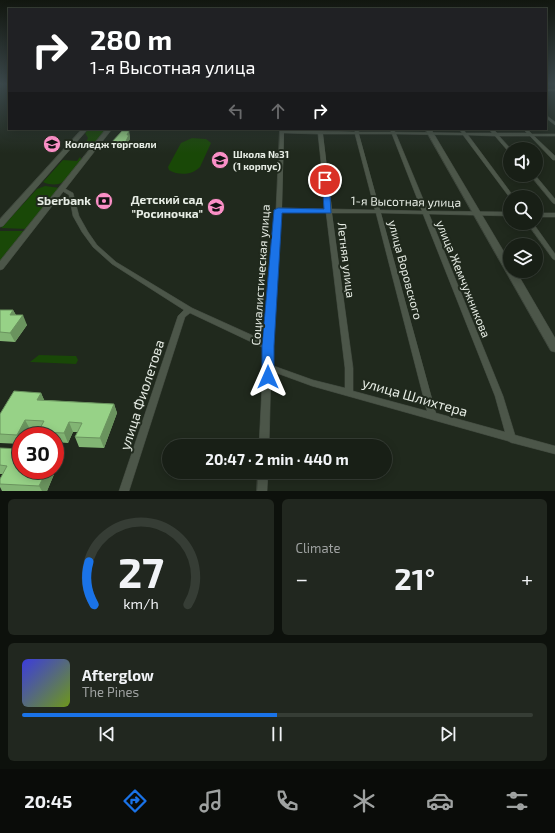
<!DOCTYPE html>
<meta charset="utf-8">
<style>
:root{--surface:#181f16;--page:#21271f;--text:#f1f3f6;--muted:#9fa2a1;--line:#363d35;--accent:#1a73e8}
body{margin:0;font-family:"Exo 2",sans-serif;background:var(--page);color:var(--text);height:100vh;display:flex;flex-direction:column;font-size:15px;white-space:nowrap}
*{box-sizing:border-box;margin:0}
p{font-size:13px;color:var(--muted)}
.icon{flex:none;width:22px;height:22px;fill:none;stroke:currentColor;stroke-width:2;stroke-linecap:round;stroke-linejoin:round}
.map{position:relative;height:491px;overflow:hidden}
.sheet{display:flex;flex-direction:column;gap:8px;padding:8px;background:#0d110c;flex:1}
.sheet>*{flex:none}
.guide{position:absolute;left:8px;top:8px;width:539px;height:122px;border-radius:0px;box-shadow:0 2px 10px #0003,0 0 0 1px var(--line);background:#202124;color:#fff;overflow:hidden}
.tools{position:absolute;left:503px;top:142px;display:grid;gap:8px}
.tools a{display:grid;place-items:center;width:40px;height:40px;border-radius:50%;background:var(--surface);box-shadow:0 2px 10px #0003,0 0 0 1px var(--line);font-size:20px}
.speed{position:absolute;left:12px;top:427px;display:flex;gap:8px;font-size:20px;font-weight:700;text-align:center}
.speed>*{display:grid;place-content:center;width:52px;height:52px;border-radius:50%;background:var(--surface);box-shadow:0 2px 10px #0003,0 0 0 1px var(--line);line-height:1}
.speed .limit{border:6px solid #d22;background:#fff;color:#111}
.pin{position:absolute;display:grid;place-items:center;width:34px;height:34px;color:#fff;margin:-17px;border:2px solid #fff;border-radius:50%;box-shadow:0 1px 4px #0007}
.me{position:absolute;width:44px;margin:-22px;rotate:0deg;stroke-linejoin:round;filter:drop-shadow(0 0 3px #0008)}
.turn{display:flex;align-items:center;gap:14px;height:84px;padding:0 16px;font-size:18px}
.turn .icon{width:52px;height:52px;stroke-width:2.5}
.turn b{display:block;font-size:28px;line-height:34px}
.lanes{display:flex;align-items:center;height:38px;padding:0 16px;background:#0003;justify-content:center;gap:20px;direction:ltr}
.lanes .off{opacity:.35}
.big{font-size:30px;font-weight:700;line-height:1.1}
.sheet .tile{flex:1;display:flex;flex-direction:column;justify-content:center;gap:6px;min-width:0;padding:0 14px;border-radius:6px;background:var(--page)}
.sheet .dial{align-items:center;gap:0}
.dial svg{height:104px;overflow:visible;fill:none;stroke:var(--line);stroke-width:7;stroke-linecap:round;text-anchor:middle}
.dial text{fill:var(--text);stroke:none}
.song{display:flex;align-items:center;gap:12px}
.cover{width:48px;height:48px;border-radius:6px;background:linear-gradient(135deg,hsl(240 70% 55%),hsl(80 70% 35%))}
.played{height:4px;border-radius:2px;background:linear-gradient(90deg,var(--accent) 50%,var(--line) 50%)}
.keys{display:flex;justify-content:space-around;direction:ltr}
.heat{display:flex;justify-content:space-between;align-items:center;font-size:22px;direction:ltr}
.sheet .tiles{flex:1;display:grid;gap:8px;grid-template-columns:1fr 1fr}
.tile:last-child{grid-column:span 2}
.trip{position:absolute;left:162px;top:439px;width:230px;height:40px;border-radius:20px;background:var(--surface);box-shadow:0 2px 10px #0003,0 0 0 1px var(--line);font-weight:700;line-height:40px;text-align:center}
.tabs{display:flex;height:64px;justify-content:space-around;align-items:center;background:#0a0c09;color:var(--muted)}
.tabs .icon{width:28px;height:28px}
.tabs .on{color:var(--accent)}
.tabs b{font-size:18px;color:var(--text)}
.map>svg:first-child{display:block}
</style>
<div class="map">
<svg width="555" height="491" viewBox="0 0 555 491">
<rect width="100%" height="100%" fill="#20291d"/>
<g fill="#194807">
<polygon points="88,130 107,130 96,142 87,146 90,142 86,142 88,138 85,133"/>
<path d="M192,138L206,139L211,143L200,167C192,175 179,176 169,170L168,167L181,143Z"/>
<path d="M80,157L82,160C72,174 64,191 43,182L63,160L77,161Z"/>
<polygon points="45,186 60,188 28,229 1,228 37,189"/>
<polygon points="0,231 26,231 0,264"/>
<polygon points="39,355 73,356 76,356 78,360 76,364 30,362"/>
</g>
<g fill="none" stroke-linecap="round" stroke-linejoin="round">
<defs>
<g id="street">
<polygon points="546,115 555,122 555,125 546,118"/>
<path d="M280,129H284V131H318V129H322V131L355,132L354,129H358L359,132H391L390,129H394L395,132L462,133L459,129H463L466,133H492L489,129H493L497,133H527L523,129H527L532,134H555V136H534L555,156V160H553L530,136H499L511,149H510V151H508L495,136L468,135L514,197H510V198L463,135L396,134L428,211L510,212V216L429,214L503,396L515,435L555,446V454L513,443H512L508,441L312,386L271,371L269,446H259L264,348L190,313L185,317L129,491H119L178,316L184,310L112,264L93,247L82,232L73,216L69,195L59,189L62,187L73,193L79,216L88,232L97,245L116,262L192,308L265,341L276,210ZM284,133L318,134L326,209L282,208ZM323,134H355L375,210L332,209ZM359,134H392L422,211L380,210ZM282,212H326L345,368V388L313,380L271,365ZM332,213H376L427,411L353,391V368ZM381,213L423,214L495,396L505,432L436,413Z"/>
<polygon points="530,175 535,175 555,199 555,204 553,203"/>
<rect x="536" y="213" width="19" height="4"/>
<polygon points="527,223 533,223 555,254 555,260 553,259"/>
<polygon points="258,472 268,472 267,491 257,491"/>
</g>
<g id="secondary">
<rect x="546" y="89" width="9" height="2"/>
<polygon points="82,129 88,129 3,226 0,227 0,219"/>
<polygon points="106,129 112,129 3,269 0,270 0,261"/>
<polygon points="425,129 431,129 510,262 510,271 516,271 555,338 555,352 551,351"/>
</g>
</defs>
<use href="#street" stroke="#3e463c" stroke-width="1"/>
<use href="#secondary" stroke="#3e463c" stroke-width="1"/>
<use href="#street" fill="#4c5649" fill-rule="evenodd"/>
<use href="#secondary" fill="#4c5649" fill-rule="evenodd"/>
</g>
<g fill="#82b574">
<polygon points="129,131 130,139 125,146 112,146 111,143"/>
<polygon points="0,310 13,310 16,315 27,325 15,342 0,341"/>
<polygon points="41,393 44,400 114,404 117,413 104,448 79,447 75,437 78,432 73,432 68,443 55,442 55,436 41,436 38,432 39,430 30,429 26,436 21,436 21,444 0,443 0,414"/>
<polygon points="0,448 55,451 60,460 47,491 2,491 0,487 0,479 3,474 0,474"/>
</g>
<g fill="#6a935e">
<polygon points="129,131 130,139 125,146 125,143 127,135"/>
<polygon points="13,310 18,319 10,315"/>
<polygon points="23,315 27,325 15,342 10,333"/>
<polygon points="41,393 45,402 37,400"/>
<polygon points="114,404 117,413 104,448 100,438"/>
<polygon points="25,420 30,429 26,436 21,436 21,442 17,435"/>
<polygon points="69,422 73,432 68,443 64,433"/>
<polygon points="55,451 60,460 47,491 42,491 39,486 47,470 55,470"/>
</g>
<g fill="#97d287" stroke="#6a935e">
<polygon points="122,131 129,131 127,135 129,135 125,143 111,143"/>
<polygon points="0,310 13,310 10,315 23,315 10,333 0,332"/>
<polygon points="14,391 41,393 37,400 114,404 100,438 75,437 82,423 69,422 64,433 38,432 44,421 25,420 17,435 0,434 0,414"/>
<polygon points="0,448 21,449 21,470 47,470 39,486 0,484 0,479 7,466 0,465"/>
</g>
<linearGradient id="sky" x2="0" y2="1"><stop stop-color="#121710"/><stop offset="0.55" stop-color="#3c494c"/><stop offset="1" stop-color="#3c494c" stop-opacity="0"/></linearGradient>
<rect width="555" height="153" fill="url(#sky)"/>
<polygon fill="#1a73e8" stroke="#114b97" points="325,178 329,180 331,213 282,213 274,346 274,377 273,381 268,382 264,381 262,377 262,346 274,210 278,208 324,209 322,180"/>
<defs>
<symbol id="university-disc" viewBox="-11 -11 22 22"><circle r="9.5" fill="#fa8fc6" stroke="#20291d"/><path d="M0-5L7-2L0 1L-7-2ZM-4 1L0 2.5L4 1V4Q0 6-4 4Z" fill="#111"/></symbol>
<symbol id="school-disc" viewBox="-11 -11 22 22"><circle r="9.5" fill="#fa8fc6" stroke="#20291d"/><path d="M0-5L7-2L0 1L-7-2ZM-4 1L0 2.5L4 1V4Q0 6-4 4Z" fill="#111"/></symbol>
<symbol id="bank-disc" viewBox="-11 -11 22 22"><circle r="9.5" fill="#fa8fc6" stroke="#20291d"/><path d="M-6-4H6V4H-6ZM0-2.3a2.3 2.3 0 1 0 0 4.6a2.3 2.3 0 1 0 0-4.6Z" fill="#111"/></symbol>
</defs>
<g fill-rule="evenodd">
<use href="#university-disc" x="42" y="134" width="20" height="20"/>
<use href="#school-disc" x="210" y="150" width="20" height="20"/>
<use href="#bank-disc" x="94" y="191" width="20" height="20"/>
<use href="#school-disc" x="206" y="197" width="20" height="20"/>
</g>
<g text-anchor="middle" stroke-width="4" stroke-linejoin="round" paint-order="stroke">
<g font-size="10" font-weight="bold" fill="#e6ece4" stroke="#20291d" text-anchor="start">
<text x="65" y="148">Колледж торговли</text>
<text x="233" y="158">Школа №31<tspan x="233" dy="12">(1 корпус)</tspan></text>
</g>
<g font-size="12" font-weight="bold" fill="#e6ece4" stroke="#20291d" text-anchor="end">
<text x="203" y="204">Детский сад<tspan x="203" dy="14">"Росиночка"</tspan></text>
<text x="91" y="205">Sberbank</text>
</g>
<g font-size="12" fill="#e6ece4" stroke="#20291d">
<text transform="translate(406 202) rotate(1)" y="4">1-я Высотная улица</text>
<text transform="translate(346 260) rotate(83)" y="4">Летняя улица</text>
<text transform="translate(405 270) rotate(75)" y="4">улица Воровского</text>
<text transform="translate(261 275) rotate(-86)" y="4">Социалистическая улица</text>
<text transform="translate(463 279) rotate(68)" y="4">улица Жемчужникова</text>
</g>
<g font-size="14" fill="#e6ece4" stroke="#20291d">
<text transform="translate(142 395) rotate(-72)" y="5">улица Фиолетова</text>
<text transform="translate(415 397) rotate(16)" y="5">улица Шлихтера</text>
</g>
</g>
</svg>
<div class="tools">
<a><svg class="icon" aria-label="sound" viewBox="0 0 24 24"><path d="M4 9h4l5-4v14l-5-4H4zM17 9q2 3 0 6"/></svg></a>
<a><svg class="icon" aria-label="search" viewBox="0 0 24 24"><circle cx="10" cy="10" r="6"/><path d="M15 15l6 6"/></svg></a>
<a><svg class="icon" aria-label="layers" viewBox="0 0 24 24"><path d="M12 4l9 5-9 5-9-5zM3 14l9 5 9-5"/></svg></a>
</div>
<div class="speed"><div class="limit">30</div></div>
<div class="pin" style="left:325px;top:180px;background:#d93025"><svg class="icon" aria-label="arrive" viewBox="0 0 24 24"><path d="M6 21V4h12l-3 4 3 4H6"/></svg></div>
<svg class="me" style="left:268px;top:377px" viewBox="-20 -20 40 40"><path d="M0-17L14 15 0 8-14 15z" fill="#1a73e8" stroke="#fff" stroke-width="4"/></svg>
<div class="trip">20:47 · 2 min · 440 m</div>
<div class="guide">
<div class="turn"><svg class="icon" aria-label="right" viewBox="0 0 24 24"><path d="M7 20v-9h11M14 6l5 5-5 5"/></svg><div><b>280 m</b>1-я Высотная улица</div></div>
<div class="lanes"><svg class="icon off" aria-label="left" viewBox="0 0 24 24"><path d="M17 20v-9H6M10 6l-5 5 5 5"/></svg><svg class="icon off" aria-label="ahead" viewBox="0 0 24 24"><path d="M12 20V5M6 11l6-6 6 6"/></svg><svg class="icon" aria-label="right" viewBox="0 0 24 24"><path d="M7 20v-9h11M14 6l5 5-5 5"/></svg></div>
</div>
</div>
<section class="sheet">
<div class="tiles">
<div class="tile dial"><svg viewBox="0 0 100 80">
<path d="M14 69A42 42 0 1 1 86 69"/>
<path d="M14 69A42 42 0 0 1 10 36" stroke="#1a73e8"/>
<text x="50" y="56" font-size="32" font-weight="700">27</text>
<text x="50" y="72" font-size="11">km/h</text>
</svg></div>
<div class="tile"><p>Climate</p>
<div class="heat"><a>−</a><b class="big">21°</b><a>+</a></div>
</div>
<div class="tile">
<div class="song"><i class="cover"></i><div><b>Afterglow</b><p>The Pines</p></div></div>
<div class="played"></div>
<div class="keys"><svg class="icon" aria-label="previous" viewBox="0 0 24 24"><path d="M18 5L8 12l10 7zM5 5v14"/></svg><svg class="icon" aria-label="pause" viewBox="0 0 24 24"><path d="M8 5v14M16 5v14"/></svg><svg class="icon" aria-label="next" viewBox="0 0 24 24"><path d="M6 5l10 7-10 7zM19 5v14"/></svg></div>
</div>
</div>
</section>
<nav class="tabs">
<b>20:45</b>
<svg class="icon on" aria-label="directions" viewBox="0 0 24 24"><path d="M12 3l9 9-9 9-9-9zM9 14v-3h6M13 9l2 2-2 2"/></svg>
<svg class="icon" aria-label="music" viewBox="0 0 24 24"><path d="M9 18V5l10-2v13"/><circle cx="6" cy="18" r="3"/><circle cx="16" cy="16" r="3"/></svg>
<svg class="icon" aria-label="phone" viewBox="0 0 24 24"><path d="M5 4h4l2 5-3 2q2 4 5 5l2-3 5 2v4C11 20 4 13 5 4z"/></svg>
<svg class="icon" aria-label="climate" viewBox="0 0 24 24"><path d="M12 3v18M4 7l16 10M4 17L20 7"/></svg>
<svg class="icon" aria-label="car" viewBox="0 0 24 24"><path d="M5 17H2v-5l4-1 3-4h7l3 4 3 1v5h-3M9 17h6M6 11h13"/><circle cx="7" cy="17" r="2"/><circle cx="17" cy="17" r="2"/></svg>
<svg class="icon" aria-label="filters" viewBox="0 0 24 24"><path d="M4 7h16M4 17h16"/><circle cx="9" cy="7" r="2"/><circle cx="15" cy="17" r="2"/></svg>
</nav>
